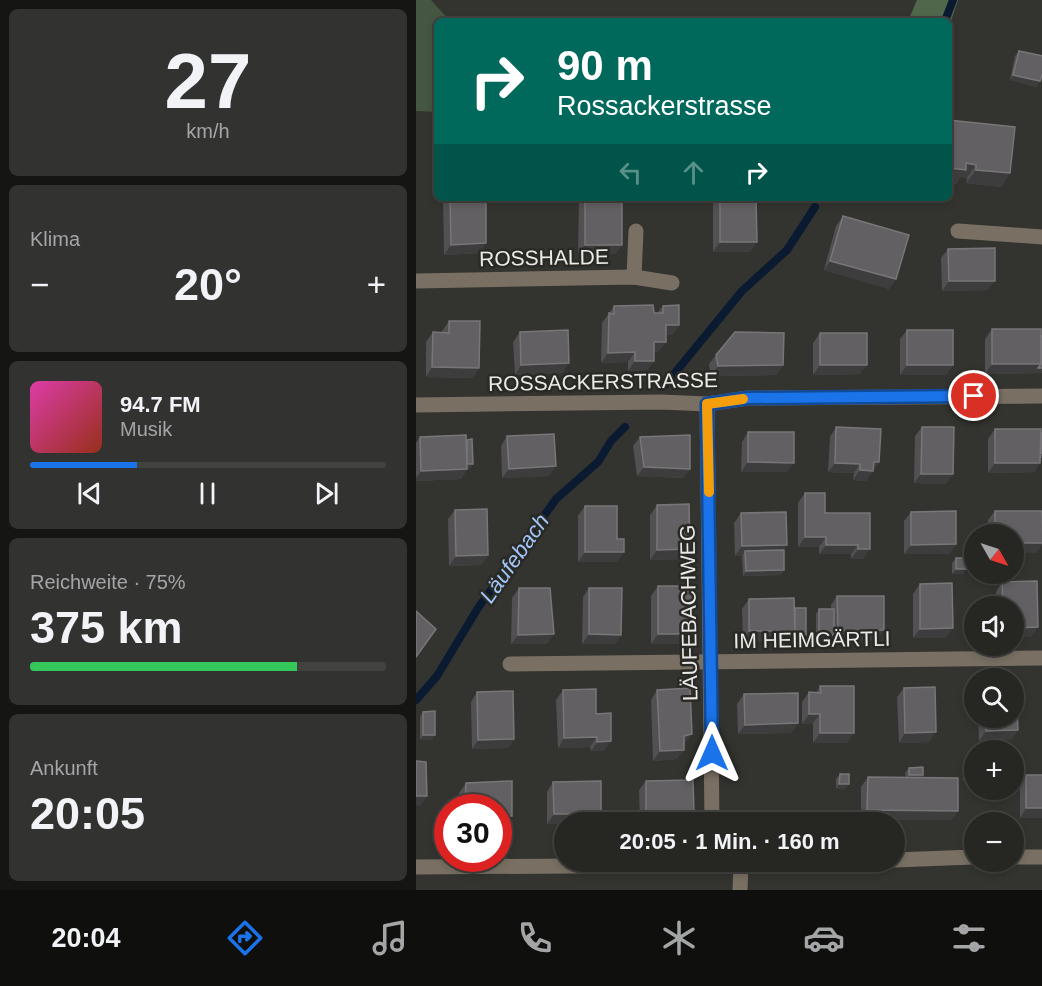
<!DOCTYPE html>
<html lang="de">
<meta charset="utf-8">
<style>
:root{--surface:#262623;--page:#323230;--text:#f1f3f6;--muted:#a4a5a6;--line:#424341;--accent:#1a73e8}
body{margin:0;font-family:Arial,sans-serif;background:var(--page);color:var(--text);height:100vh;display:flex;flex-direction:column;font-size:22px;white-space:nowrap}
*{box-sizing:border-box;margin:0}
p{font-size:20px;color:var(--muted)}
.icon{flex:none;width:33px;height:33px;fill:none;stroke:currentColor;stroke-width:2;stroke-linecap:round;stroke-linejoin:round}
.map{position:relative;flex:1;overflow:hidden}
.details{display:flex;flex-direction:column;gap:9px;padding:9px;background:#151513;width:416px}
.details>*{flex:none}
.banner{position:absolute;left:18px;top:18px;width:518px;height:183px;border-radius:9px;box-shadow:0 3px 9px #0003,0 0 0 2px var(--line);background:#00695c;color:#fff;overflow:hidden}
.needle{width:39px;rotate:129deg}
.controls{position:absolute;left:548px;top:524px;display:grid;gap:12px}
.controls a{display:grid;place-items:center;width:60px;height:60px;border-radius:50%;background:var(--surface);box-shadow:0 3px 9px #0003,0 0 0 2px var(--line);font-size:30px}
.speed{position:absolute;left:18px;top:794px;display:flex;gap:12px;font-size:30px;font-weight:700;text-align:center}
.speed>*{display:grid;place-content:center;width:78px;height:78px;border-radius:50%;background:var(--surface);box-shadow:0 3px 9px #0003,0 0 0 2px var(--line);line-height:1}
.speed .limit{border:9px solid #d22;background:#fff;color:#111}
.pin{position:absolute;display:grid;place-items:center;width:51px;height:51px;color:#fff;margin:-26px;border:3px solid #fff;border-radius:50%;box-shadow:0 2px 6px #0007}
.me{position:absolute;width:66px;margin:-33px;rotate:0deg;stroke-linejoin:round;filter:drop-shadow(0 0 4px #0008)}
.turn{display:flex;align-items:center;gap:21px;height:126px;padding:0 24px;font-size:27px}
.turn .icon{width:78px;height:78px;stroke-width:2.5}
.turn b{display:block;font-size:42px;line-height:51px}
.lanes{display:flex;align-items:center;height:57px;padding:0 24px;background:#0003;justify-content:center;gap:30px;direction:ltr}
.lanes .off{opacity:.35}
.big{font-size:45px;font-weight:700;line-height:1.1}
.details .widget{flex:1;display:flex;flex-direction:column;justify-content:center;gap:9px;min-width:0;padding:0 21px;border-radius:9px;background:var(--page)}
.details .dial{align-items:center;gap:0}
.dial b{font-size:78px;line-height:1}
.song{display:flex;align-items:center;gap:18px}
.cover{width:72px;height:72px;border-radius:9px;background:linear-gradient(135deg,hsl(320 70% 55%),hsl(10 70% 35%))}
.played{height:6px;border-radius:3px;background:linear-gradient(90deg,var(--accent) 30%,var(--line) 30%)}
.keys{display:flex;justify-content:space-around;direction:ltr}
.heat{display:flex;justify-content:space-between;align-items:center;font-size:33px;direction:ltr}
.charge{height:9px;border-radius:4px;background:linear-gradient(90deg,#34c759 75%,var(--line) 0)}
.trip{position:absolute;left:138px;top:812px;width:351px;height:60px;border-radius:30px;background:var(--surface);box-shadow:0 3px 9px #0003,0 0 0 2px var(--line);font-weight:700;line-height:60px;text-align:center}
.dock{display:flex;height:96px;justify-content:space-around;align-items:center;background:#0f0f0e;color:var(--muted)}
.dock .icon{width:42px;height:42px}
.dock .selected{color:var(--accent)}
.dock b{font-size:27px;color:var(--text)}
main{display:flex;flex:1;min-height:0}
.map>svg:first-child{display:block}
</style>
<main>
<section class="details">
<div class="widget dial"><b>27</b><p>km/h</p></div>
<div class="widget"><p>Klima</p>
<div class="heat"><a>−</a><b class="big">20°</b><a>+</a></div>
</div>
<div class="widget">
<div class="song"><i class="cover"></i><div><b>94.7 FM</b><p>Musik</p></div></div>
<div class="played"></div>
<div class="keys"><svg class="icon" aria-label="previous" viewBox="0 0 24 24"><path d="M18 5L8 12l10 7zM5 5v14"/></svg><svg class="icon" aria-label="pause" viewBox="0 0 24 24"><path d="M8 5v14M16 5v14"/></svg><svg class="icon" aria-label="next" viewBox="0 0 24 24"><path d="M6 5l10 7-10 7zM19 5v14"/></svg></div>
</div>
<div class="widget"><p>Reichweite · 75%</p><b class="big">375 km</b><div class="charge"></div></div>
<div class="widget"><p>Ankunft</p><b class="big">20:05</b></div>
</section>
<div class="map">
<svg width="627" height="890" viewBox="0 0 627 890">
<rect width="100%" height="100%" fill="#33332f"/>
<polygon fill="#455642" points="0,0 15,0 34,21 21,21 21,112 0,111"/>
<polygon fill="#50674c" points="501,0 542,0 533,27 532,21 492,21"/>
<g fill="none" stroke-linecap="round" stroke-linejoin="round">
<g stroke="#0a1a31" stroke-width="8">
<polyline points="529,21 537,0"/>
<polyline points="249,385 326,291 371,250 399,207"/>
<polyline points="0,700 21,676 62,608 140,499 182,462 195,441 209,427"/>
</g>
<g stroke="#797063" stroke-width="15">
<polyline points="542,231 627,237"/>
<polyline points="218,277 220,231"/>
<polyline points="324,890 325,864"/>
</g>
<g stroke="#797063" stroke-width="15">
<polyline points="0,281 218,277 256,283"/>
<polyline points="291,404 296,822"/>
<polyline points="0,405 245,402 291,404 332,398 627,396"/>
<polyline points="94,664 627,658"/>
</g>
<g stroke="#797063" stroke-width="15">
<polyline points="597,857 627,857"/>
<polyline points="478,860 558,857"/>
<polyline points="0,867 296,865 436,861"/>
</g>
</g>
<g fill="#525053">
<polygon points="603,51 621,87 594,80 599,56"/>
<polygon points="532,120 594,173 585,187 550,183 551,178 544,177 540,184 532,183"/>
<polygon points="27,198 70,198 70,243 63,253 28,255"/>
<polygon points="163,198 206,198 206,245 199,254 162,254"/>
<polygon points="297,198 340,198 334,252 297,252"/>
<polygon points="427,216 480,279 473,289 408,270 420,226"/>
<polygon points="532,249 572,290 526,291 525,258"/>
<polygon points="198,306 238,313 241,313 247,306 263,325 256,335 250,335 250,342 243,351 238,352 238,361 231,370 212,371 212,362 185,363 186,323"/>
<polygon points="33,321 63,368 56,378 10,377 10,342 17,332 26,332 26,331"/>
<polygon points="576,329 627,336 627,373 569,374 569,339"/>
<polygon points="491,330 530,375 484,375 484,339"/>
<polygon points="104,332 147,373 99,375 97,342"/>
<polygon points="404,333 444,374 397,375 397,343"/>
<polygon points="300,355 361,375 295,376 293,364"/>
<polygon points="420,427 463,462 450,481 437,480 438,473 412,472 414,437"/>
<polygon points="506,427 530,484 498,483 499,436"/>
<polygon points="579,429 627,433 627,458 625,458 624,463 618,472 572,473 572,439"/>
<polygon points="332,432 371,472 325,472 326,442"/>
<polygon points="91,436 133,476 86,478 85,446"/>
<polygon points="4,437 54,469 51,469 45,479 0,481 0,443"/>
<polygon points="224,437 274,469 267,478 221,476 217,446"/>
<polygon points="389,493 409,513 454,513 447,559 435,559 435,554 403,554 403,547 382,547 382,503"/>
<polygon points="241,505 267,559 234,560 234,515"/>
<polygon points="169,506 201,562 162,562 162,516"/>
<polygon points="39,510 72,555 65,565 33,566 32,519"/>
<polygon points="579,511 627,543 620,553 597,534 572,534 572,520"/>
<polygon points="495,512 534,554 488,554 488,521"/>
<polygon points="325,513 368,550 368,570 365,575 327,576 326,556 319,556 318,523"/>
<polygon points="540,558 547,574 536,574 536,563"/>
<polygon points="586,582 615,637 597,606 580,606 580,592"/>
<polygon points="504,584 530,638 497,638 497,594"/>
<polygon points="242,586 276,634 269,644 235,644 235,596"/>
<polygon points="103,588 131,644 95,644 96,598"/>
<polygon points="173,588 205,635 199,644 166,644 167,597"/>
<polygon points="421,596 461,640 400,640 400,614 403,609 415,609 415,605"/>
<polygon points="333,599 379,608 390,635 386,640 327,641 326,609"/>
<polygon points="404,686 431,743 397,743 397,723 386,724 386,702 393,692 400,693"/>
<polygon points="488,688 513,742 483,743 481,697"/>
<polygon points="147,690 180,714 188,751 175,751 174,747 142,748 140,700"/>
<polygon points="241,690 269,743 261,759 237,761 235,700"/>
<polygon points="61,692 98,739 92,748 56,749 55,702"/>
<polygon points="328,694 382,723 375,733 322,734 321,704"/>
<polygon points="7,712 16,740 4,740 4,717"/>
<polygon points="562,717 597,717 602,730 595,739 563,741"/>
<polygon points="550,766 557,780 547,781 547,771"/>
<polygon points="493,768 507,775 506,778 542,811 535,820 445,819 445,787 452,777 490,777 489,773"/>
<polygon points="424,774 429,789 420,789 420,779"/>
<polygon points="610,775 627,818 604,818 604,785"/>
<polygon points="96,781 96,816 89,826 82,826 82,807 42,807 43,793 50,783"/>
<polygon points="230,781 278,812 271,822 224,822 223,790"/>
<polygon points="137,782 180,822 148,822 148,824 131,824 131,792"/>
</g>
<g fill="#3e3d3e">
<polygon points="597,75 624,81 621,87 594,80"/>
<polygon points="550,163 560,165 551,178 544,177 540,184 532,183 532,171 534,168"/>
<polygon points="560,170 594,173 585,187 550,183"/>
<polygon points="304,242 341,242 334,252 297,252"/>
<polygon points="70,243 63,253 28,255 35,245"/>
<polygon points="169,245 206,245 199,254 162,254"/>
<polygon points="414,261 480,279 473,289 408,270"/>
<polygon points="533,281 579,281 572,290 526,291"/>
<polygon points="250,325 263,325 256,335 243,335"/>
<polygon points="238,342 250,342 243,351 231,352"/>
<polygon points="219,352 212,362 185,363 192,353"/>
<polygon points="219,361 238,361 231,370 212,371"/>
<polygon points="153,363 147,373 99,375 105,365"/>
<polygon points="576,364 625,364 627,373 569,374"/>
<polygon points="367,365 361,375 295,376 302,366"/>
<polygon points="404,365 451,365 444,374 397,375"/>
<polygon points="491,365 537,365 530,375 484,375"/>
<polygon points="16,367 63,368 56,378 10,377"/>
<polygon points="332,462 378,463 371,472 325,472"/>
<polygon points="458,462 463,462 450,481 437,480 444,470"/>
<polygon points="419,463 444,464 438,473 412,472"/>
<polygon points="579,463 624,463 618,472 572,473"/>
<polygon points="48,464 57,464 54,469 51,469 45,479 0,481 0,478 5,471"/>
<polygon points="140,466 133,476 86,478 93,469"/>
<polygon points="228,467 274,469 267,478 221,476"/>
<polygon points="505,474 537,474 530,484 498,483"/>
<polygon points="389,537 410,537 403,547 382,547"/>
<polygon points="597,543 627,543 620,553 597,552"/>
<polygon points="540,544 534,554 488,554 495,545"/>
<polygon points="371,545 364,555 329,551 326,556 319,556 326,546"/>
<polygon points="410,545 442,545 435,554 403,554"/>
<polygon points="274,549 267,559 234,560 241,550"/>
<polygon points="442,549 454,549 447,559 435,559"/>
<polygon points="169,552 208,552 201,562 162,562"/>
<polygon points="72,555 65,565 33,566 40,556"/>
<polygon points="540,569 550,569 547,574 536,574"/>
<polygon points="368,570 365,575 327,576 330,571"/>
<polygon points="622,627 615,637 597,637 597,628"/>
<polygon points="537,628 530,638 497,638 504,629"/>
<polygon points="468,630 461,640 400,640 403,635 418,635 422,631"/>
<polygon points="333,631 379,631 390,635 386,640 327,641"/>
<polygon points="138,634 131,644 95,644 102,635"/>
<polygon points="173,634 205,635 199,644 166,644"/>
<polygon points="242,634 276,634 269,644 235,644"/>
<polygon points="393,714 404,714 397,723 386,724"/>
<polygon points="382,723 375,733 322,734 329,725"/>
<polygon points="602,730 595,739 563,741 570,731"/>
<polygon points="520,732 513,742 483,743 489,733"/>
<polygon points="404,733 438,733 431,743 397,743"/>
<polygon points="276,734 269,743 261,746 268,736"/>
<polygon points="7,735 19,735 16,740 4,740"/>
<polygon points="181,737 174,747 142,748 148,738"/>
<polygon points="98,739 92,748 56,749 62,740"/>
<polygon points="195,741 188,751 175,751 181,742"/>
<polygon points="268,750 261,759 237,761 244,751"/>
<polygon points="493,775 507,775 504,780 490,780"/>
<polygon points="558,775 557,780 547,781 551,776"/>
<polygon points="605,775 601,780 597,780 598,776"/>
<polygon points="423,784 433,784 429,789 420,789"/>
<polygon points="0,796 11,796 4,806 0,805"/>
<polygon points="610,808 627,808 627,818 604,818"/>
<polygon points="451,810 542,811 535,820 445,819"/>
<polygon points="278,812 271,822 224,822 230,813"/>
<polygon points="138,814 160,814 154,822 148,822 148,824 131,824"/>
<polygon points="185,814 180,822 157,822 160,818"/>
<polygon points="82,816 96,816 89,826 82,826"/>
</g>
<g fill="#626063" stroke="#787678" stroke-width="1.5">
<polygon points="603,51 627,56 627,72 624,81 597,75"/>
<polygon points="532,120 599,127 594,173 560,170 560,165 550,163 550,170 534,168 535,159 532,159"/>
<polygon points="34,198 70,198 70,243 35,245"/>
<rect x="169" y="198" width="37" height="47"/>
<polygon points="304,198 340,198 341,242 304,242"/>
<polygon points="427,216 493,235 480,279 414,261"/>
<polygon points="579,248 579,281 533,281 532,249"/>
<polygon points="237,305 238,313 247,313 247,306 263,305 263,325 250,325 250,342 238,342 238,361 219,361 219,352 192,353 193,313 198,314 198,306"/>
<polygon points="33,321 64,321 63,368 16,367 17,332 33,333"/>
<rect x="576" y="329" width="49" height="35"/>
<polygon points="152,330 153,363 105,365 104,332"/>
<rect x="491" y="330" width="46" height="35"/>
<polygon points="319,332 368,333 367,365 302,366 300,355"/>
<rect x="404" y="333" width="47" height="32"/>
<polygon points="625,336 627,336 627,368 622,368 625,364"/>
<polygon points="420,427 465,429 463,462 458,462 457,471 444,470 444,464 419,463"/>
<polygon points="506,427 538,427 537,474 505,474"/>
<polygon points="579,429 625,429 624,463 579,463"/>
<polygon points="332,432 378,432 378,463 332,462"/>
<rect x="625" y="433" width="2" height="20"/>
<polygon points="138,434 140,466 93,469 91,436"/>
<polygon points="50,435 51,469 5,471 4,437"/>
<polygon points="274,435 274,469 228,467 224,437"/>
<polygon points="56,439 57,464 51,464 51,440"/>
<polygon points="389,493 409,493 409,513 454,513 454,549 442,549 442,545 410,545 410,537 389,537"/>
<polygon points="273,504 274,549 241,550 241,505"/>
<polygon points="169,506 201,506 201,539 208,539 208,552 169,552"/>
<polygon points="71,509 72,555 40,556 39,510"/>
<polygon points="540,511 540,544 495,545 495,512"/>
<polygon points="579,511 626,511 627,543 597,543 597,534 579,534"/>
<polygon points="370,512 371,545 326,546 325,513"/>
<polygon points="368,550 368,570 330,571 329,551"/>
<rect x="540" y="558" width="10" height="11"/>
<polygon points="621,581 622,627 597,628 597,606 587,606 586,582"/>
<polygon points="536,583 537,628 504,629 504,584"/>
<rect x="242" y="586" width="34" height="48"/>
<polygon points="103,588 134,588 138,634 102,635"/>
<polygon points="173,588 206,588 205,635 173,634"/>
<polygon points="421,596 468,596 468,630 422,631"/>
<polygon points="378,598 379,631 333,631 333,599"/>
<polygon points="379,608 390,608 390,635 376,635 379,631"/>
<rect x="403" y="609" width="15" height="26"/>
<polygon points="0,611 20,629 0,657"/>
<polygon points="404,686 438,686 438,733 404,733 404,714 393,714 393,692 405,693"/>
<polygon points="597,686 600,686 602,730 570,731 569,717 597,717"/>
<polygon points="519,687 520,732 489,733 488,688"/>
<polygon points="274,688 276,734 268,736 268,750 244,751 241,690"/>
<polygon points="180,689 180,714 195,713 195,741 181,742 181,737 148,738 147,690"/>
<polygon points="97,691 98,739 62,740 61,692"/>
<polygon points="382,693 382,723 329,725 328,694"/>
<polygon points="19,711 19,735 7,735 7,712"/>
<polygon points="0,761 10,762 11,796 0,796"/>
<polygon points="558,765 558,775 551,776 550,766"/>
<polygon points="597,765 605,765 605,775 598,776"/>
<polygon points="507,767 507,775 493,775 493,768"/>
<polygon points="424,774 433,774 433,784 423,784"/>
<rect x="610" y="775" width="17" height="33"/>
<polygon points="452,777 542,778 542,811 451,810"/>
<polygon points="277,780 278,812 230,813 230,781"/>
<polygon points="96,781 96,816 82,816 82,807 49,807 50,783"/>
<polygon points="185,781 185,814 160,818 160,814 138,814 137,782"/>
</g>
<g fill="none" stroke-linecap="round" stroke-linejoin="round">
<defs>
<polyline id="route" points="296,753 291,404 332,398 558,396"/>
</defs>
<use href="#route" stroke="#114b97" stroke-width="15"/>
<use href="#route" stroke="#1a73e8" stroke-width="10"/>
<polyline stroke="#f59e0b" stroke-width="10" points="293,492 291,404 327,399"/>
</g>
<g text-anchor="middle" stroke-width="5" stroke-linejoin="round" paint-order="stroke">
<g font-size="21" fill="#ebeae8" stroke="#292925">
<text transform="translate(128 258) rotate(-1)" y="7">ROSSHALDE</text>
<text transform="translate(187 382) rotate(-1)" y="7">ROSSACKERSTRASSE</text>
<text transform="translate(273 613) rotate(-91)" y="7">LÄUFEBACHWEG</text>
<text transform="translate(396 640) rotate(-1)" y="7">IM HEIMGÄRTLI</text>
</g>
<g font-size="22" font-style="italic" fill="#a2c5f7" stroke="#292925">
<text transform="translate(98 558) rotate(-55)" y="8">Läufebach</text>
</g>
</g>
</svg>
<div class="controls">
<a><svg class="needle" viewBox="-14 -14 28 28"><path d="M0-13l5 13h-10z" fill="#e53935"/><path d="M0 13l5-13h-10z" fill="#a4a5a6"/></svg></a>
<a><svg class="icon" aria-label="sound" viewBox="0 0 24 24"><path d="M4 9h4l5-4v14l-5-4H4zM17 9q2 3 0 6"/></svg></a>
<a><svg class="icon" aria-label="search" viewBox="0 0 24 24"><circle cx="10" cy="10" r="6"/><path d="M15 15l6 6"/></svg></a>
<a>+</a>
<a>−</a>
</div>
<div class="speed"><div class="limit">30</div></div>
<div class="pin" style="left:558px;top:396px;background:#d93025"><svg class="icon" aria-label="arrive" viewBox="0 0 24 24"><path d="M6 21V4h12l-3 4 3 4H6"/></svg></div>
<svg class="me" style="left:296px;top:753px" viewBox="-20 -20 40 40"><path d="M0-17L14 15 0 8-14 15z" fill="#1a73e8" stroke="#fff" stroke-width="4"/></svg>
<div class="trip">20:05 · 1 Min. · 160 m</div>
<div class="banner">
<div class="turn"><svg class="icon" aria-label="right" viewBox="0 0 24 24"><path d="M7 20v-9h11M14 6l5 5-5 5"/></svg><div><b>90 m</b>Rossackerstrasse</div></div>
<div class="lanes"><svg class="icon off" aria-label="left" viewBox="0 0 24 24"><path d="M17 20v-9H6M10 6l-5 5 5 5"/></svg><svg class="icon off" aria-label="ahead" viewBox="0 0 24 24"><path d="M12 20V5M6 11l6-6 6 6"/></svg><svg class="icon" aria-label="right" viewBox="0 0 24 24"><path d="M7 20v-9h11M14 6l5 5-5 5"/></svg></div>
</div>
</div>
</main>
<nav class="dock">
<b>20:04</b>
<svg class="icon selected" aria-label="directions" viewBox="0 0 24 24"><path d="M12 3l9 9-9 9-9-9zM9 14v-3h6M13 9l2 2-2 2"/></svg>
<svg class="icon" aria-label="music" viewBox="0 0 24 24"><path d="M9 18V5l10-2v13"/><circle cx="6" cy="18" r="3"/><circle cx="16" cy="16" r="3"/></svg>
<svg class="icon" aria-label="phone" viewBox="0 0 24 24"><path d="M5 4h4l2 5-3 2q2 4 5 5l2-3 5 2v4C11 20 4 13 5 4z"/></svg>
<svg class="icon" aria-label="climate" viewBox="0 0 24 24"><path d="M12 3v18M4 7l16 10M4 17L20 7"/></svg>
<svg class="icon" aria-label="car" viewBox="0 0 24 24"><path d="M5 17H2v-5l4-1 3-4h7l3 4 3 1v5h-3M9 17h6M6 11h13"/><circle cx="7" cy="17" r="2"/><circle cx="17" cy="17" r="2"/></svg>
<svg class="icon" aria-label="filters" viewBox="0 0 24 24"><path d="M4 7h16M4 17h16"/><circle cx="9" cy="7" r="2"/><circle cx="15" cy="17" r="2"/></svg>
</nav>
